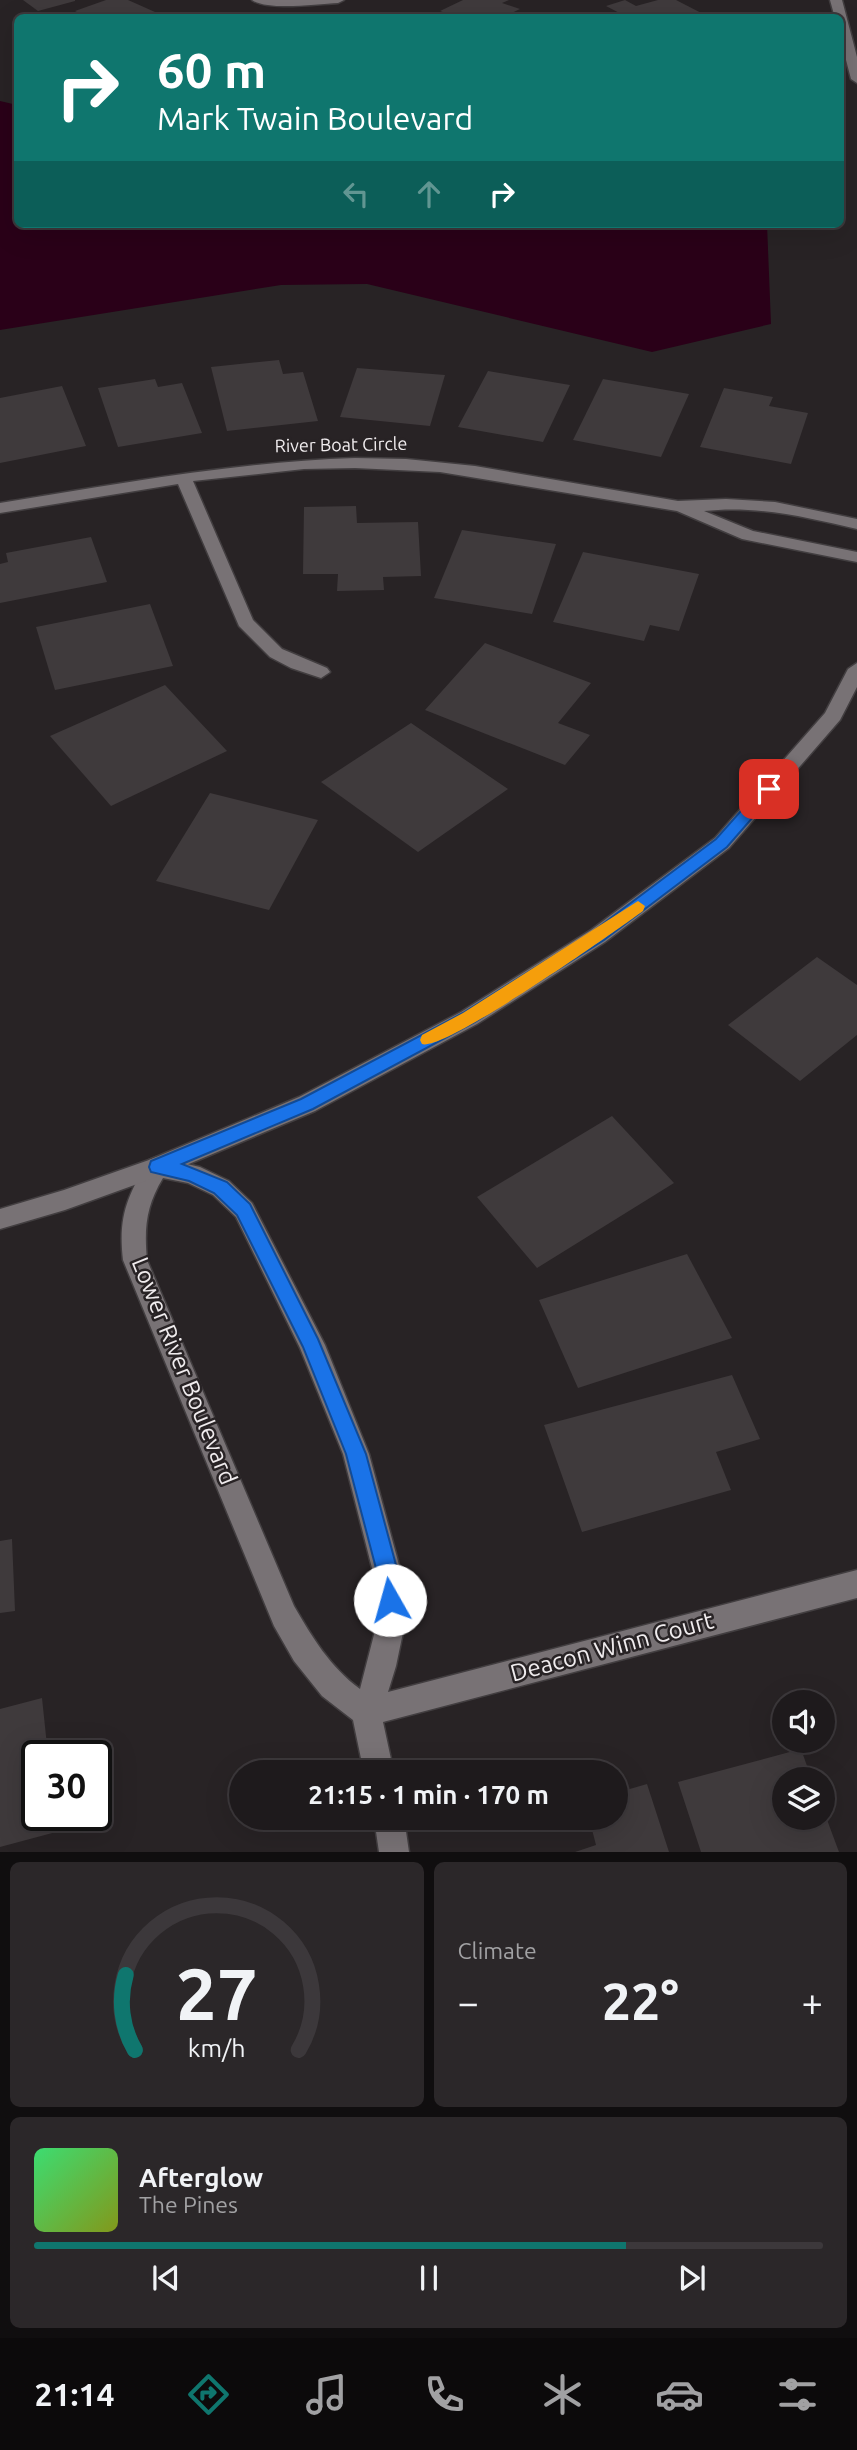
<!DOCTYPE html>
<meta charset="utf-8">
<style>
:root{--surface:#1e1a1c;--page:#2b2729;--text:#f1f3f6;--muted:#a1a1a3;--line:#3c383b;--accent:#0f766e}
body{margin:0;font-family:Ubuntu,sans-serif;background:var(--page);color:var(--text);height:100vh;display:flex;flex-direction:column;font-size:26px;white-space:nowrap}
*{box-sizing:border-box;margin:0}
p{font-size:23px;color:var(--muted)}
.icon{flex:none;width:38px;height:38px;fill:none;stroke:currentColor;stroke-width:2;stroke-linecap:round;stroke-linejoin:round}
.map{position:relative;height:1852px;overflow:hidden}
.side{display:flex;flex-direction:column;gap:10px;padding:10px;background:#100e0f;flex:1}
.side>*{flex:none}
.hud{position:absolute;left:14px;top:14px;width:830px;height:214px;border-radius:10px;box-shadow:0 7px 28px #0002,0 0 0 2px var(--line);background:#0f766e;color:#fff;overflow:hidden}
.buttons{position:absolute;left:772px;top:1690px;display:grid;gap:14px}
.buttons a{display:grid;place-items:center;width:63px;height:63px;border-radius:50%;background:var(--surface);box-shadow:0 7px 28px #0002,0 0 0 2px var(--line);font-size:35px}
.speed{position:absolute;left:21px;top:1740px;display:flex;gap:14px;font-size:35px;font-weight:700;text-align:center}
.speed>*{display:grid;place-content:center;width:91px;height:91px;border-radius:50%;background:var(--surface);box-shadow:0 7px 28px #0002,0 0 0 2px var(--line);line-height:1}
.speed .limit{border:4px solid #111;border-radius:10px;background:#fff;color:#111}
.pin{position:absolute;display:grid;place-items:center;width:60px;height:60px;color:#fff;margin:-30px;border-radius:14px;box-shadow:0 4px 10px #0006}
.me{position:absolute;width:77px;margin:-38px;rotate:353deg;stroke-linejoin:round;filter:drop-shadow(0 0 5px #0008)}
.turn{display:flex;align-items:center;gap:24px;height:147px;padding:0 28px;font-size:32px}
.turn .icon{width:91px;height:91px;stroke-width:2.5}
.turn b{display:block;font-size:49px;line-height:60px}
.lanes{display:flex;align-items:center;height:66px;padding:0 28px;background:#0003;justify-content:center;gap:35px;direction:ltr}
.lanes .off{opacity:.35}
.big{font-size:52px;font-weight:700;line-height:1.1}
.side .card{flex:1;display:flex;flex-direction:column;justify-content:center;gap:10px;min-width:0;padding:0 24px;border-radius:10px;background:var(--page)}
.side .dial{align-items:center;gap:0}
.dial svg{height:182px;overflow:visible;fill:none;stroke:var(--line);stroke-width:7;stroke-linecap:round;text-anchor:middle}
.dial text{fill:var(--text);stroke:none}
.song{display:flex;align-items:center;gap:21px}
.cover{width:84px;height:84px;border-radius:10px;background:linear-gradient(135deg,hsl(140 70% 55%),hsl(70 70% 35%))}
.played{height:7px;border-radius:4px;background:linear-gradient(90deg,var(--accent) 75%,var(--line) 75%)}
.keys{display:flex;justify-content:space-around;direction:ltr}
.heat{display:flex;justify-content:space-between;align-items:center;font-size:38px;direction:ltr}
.side .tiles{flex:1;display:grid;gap:10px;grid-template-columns:1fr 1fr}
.card:last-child{grid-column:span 2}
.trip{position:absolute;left:229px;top:1760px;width:399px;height:70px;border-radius:35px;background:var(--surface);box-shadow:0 7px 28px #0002,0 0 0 2px var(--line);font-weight:700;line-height:70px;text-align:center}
.tab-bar{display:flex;height:112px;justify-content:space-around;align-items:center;background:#0c0a0b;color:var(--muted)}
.tab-bar .icon{width:49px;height:49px}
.tab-bar .active{color:var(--accent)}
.tab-bar b{font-size:32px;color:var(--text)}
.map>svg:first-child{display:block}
</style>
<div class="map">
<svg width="857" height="1852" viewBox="0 0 857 1852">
<rect width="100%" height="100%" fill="#282325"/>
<polygon fill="#2a0018" points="0,101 17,105 18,224 767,224 771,324 652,352 367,284 281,285 0,330"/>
<g fill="#3f3a3c">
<polygon points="23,0 75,0 75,1 38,11"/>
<polygon points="106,0 128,0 164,16 88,18 75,11"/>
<polygon points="463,0 509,0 502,3 520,9 501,18 459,18 440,11"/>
<polygon points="625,0 636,6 658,0 676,0 711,18 629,18 606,6"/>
<polygon points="279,360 283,374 303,372 318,421 227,431 211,367"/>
<polygon points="357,368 445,375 430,426 340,417"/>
<polygon points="488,371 570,385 543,442 458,427"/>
<polygon points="155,379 158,387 182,383 202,433 118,447 98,388"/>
<polygon points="603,379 689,394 661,457 573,440"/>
<polygon points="62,386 86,446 0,463 0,398"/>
<polygon points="724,388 773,397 769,406 808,413 791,464 700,447"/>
<polygon points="356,506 357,523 418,522 421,576 383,577 384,590 337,591 338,574 303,574 304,507"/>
<polygon points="462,530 556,544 532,614 434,598"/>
<polygon points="91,537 107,582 0,603 0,564 8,562 6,553"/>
<polygon points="583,552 699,574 679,631 650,625 644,641 553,622"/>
<polygon points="150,604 173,666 55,690 36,627"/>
<polygon points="485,643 591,683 558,723 590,735 565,765 425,710"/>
<polygon points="165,685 227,751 111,806 50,736"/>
<polygon points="411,723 508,789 418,852 321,782"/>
<polygon points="210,793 318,820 269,910 156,881"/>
<polygon points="817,957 857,985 857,1035 800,1081 728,1025"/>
<polygon points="612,1116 674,1183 537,1268 477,1197"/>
<polygon points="687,1254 732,1338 578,1388 539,1300"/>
<polygon points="732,1375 760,1439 716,1452 731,1490 582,1532 544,1425"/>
<polygon points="12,1539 15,1611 0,1613 0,1541"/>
<polygon points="42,1698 48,1755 37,1755 37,1815 55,1815 56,1832 0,1847 0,1709"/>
<polygon points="801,1749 812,1780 784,1780 784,1818 822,1818 823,1809 839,1852 701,1852 678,1782"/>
<polygon points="647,1784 669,1852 575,1852 596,1845 589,1818 616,1818 616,1793"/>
</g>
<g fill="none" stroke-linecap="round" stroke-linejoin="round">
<defs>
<g id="minor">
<path d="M252,0H344L338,3C317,4 268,11 252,0Z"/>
<path d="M355,458L406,459L475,466L678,501L726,499L775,502L857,519V529C807,517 755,505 704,511L753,531L857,552V562L742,539L677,511L440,472L355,468L304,469L193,481L253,620L282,649L327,668L330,672L321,678L291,668L270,657L239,626L178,484L0,513V503C118,484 235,462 355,458Z"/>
<path d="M157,1157L200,1167L229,1181L252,1203L325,1345L369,1454L402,1576L405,1623L396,1666L388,1692L857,1570V1598L383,1722L394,1773H364L353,1720L322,1696L294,1661L274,1626L123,1260C118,1217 127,1196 149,1160ZM163,1178L188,1183L213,1195L236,1217L300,1348L343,1454L374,1576L377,1623L360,1689C330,1667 312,1637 294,1606L147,1260C144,1228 146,1206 163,1178Z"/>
<polygon points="374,1818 404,1818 409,1852 379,1852"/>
</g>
<g id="tertiary">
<polygon points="830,0 842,0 857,57 857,83 851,79 840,37 840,18 835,18"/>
<polygon points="857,663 857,687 840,720 729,848 605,942 477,1024 315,1111 165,1174 65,1210 0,1229 0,1209 64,1190 149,1160 299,1097 461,1012 591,930 715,838 825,713 848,669"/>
</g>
</defs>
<use href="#minor" stroke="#423e40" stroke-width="3"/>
<use href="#tertiary" stroke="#423e40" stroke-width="3"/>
<use href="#minor" fill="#787275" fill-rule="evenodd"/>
<use href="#tertiary" fill="#787275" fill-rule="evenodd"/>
</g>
<polygon fill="#1a73e8" stroke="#114b97" stroke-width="2" points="769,784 777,789 775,792 727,847 604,940 475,1022 313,1109 182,1164 227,1182 250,1204 318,1339 366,1454 399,1576 401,1600 397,1607 390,1610 382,1607 378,1576 346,1454 303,1347 237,1215 214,1193 189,1181 151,1172 149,1167 151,1161 301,1099 463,1013 592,932 716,839 764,785"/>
<path fill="#f59e0b" d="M638,901L645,906L643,911C616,931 444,1052 422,1044L420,1040L422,1035L463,1013Z"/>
<g text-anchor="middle" stroke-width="5" stroke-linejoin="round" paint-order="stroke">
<g font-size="18" fill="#f0ecee" stroke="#282325">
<text transform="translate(341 445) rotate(-1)" y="6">River Boat Circle</text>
</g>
<g font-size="24" fill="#f0ecee" stroke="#282325">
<text transform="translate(184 1371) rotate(68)" y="8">Lower River Boulevard</text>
<text transform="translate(612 1647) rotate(-15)" y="8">Deacon Winn Court</text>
</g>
</g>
</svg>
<div class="buttons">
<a><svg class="icon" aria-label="sound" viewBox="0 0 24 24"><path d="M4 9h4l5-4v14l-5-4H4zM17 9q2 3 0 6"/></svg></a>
<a><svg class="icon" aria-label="layers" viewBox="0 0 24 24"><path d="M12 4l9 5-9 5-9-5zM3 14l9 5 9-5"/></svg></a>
</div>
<div class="speed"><div class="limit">30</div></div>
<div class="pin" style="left:769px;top:789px;background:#d93025"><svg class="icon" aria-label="arrive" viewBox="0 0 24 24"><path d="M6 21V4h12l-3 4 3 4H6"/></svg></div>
<svg class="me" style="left:390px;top:1600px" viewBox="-20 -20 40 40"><circle r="19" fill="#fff"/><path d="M0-13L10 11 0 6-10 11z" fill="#1a73e8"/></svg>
<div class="trip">21:15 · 1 min · 170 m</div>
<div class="hud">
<div class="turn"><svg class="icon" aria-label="right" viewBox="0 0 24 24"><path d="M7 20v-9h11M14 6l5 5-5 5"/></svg><div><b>60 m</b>Mark Twain Boulevard</div></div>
<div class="lanes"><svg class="icon off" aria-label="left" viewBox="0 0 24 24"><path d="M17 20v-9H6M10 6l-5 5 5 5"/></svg><svg class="icon off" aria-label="ahead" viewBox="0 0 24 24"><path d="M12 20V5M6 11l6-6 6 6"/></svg><svg class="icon" aria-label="right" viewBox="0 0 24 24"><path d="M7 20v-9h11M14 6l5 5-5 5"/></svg></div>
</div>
</div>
<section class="side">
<div class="tiles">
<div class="card dial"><svg viewBox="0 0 100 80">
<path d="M14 69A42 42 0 1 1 86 69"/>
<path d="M14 69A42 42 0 0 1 10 36" stroke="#0f766e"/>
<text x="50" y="56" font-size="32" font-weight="700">27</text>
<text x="50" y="72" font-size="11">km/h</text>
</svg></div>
<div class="card"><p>Climate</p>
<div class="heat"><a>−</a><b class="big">22°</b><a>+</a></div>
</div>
<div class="card">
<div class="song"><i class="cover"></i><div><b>Afterglow</b><p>The Pines</p></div></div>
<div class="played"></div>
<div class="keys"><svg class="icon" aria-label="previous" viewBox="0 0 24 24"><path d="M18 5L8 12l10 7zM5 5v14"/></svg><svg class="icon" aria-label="pause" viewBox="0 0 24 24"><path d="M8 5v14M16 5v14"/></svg><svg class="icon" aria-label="next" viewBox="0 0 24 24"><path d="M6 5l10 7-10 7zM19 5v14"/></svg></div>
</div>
</div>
</section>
<nav class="tab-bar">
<b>21:14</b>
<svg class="icon active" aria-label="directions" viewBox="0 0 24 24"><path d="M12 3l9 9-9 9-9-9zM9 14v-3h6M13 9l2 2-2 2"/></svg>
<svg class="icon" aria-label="music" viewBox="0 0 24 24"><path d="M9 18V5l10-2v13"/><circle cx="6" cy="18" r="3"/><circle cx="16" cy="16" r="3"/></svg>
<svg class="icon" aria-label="phone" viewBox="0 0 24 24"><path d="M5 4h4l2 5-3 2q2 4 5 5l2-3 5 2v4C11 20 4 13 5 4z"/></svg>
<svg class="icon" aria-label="climate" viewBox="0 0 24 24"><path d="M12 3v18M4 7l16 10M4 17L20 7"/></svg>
<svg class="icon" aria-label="car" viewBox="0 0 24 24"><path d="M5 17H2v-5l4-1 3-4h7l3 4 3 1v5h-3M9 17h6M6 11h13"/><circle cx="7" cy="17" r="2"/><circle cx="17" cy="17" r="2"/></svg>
<svg class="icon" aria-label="filters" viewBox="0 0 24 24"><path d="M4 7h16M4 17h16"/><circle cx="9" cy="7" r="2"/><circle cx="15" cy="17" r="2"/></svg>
</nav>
